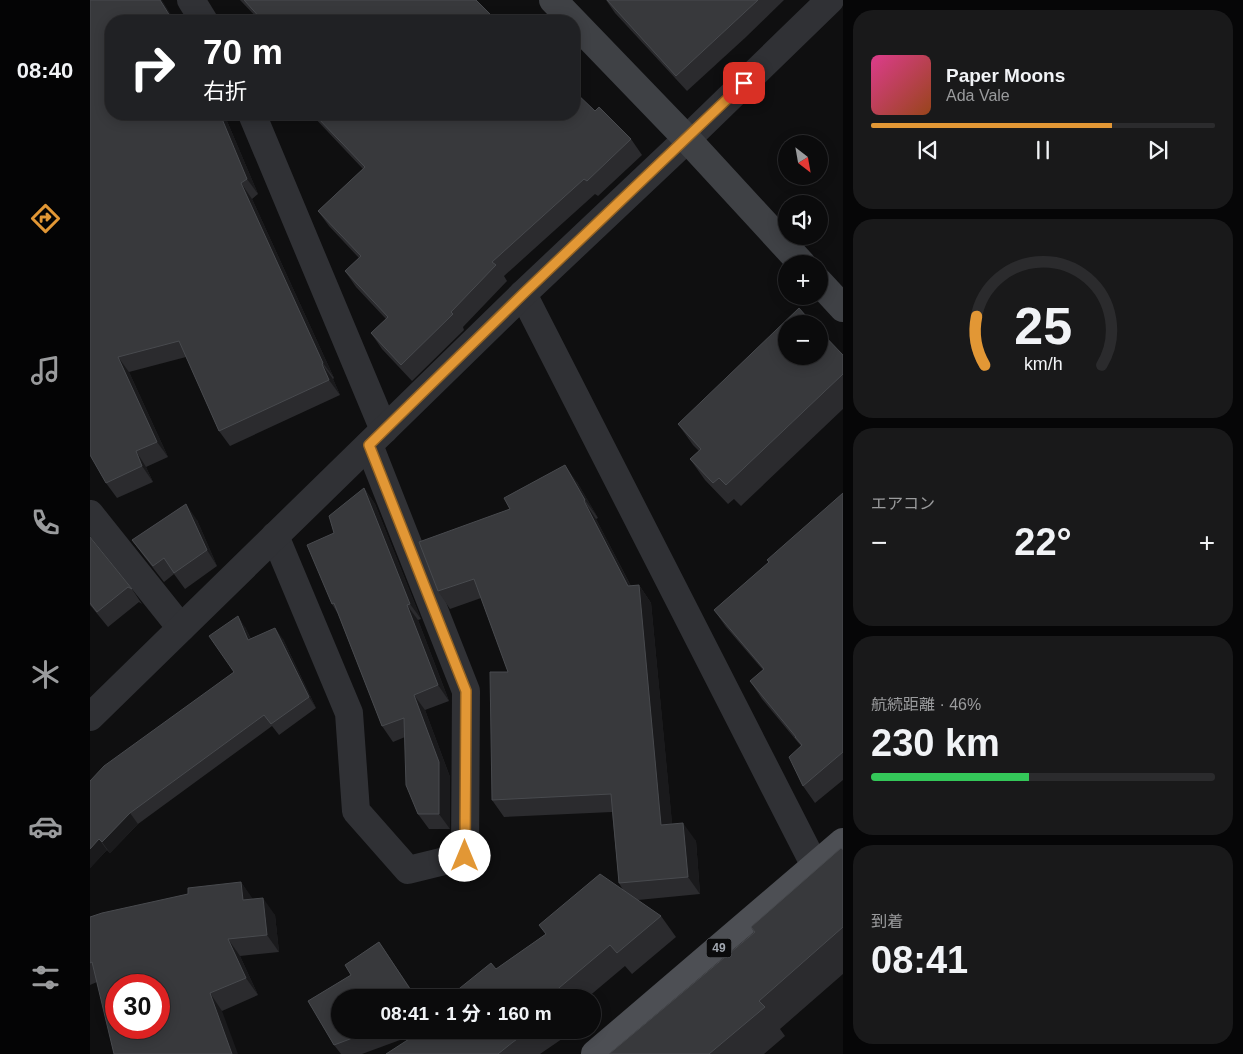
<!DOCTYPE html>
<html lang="ja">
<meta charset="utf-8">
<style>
:root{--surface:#0b0b0c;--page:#19191a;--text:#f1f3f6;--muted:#9a9b9d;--line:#2b2b2d;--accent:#e29735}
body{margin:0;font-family:Arial,"Noto Sans JP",sans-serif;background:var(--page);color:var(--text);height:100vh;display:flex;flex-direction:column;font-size:19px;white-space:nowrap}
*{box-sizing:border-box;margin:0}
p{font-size:16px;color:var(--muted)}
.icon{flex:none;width:28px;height:28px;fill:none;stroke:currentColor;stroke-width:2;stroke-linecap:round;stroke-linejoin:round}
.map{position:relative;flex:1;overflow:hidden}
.side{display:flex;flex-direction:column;gap:10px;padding:10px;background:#060607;width:400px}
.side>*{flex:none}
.top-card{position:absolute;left:15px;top:15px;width:475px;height:105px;border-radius:20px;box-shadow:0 2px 12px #0003,0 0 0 1px var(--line);background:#202124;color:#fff;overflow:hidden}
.needle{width:32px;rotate:149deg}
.buttons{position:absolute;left:688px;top:135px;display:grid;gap:10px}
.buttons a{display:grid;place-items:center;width:50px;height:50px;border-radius:50%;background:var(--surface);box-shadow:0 2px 12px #0003,0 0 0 1px var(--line);font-size:25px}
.speed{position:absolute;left:15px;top:974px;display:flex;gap:10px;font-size:25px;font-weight:700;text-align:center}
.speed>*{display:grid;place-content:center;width:65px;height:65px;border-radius:50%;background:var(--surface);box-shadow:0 2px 12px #0003,0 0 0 1px var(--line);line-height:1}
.speed .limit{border:8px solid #d22;background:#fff;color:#111}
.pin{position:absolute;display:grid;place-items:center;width:42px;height:42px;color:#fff;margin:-21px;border-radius:10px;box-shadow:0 2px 8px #0006}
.me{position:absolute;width:55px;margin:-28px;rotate:0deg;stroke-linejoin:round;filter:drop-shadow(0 0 4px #0008)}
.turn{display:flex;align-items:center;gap:18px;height:105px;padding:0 15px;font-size:22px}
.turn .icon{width:65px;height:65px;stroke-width:2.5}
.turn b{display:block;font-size:35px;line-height:42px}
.big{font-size:38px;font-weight:700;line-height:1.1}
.side .card{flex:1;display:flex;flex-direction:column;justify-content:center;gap:8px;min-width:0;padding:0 18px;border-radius:20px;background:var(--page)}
.side .dial{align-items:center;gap:0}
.dial svg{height:130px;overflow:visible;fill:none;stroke:var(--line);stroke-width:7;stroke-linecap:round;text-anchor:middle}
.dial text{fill:var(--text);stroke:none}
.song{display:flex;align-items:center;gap:15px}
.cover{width:60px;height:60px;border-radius:8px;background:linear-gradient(135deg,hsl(330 70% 55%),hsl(20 70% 35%))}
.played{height:5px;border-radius:2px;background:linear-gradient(90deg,var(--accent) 70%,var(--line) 70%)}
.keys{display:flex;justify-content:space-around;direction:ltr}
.heat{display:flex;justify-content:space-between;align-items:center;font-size:28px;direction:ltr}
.charge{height:8px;border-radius:4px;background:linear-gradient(90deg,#34c759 46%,var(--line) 0)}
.trip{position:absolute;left:241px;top:989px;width:270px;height:50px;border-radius:25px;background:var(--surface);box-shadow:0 2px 12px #0003,0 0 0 1px var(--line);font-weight:700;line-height:50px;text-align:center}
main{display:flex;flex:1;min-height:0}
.dock{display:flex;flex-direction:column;width:90px;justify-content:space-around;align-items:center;background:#040405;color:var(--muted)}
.dock .icon{width:35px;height:35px}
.dock .active{color:var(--accent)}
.dock b{font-size:22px;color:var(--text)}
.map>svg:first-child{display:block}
</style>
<main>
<nav class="dock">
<b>08:40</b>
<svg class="icon active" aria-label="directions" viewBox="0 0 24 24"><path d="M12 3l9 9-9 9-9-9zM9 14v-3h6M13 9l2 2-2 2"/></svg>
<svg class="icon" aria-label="music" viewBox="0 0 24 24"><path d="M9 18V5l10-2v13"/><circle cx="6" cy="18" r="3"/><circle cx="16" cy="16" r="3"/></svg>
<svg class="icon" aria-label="phone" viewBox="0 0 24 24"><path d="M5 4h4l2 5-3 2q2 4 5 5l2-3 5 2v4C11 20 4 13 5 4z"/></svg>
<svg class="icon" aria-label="climate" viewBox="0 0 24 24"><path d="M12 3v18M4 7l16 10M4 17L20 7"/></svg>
<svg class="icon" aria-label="car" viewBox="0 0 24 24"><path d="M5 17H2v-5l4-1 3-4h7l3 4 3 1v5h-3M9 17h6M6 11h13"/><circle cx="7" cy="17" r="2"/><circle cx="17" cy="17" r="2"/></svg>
<svg class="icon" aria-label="filters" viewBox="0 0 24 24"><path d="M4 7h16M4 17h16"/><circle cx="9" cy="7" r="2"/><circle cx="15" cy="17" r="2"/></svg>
</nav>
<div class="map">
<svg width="753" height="1054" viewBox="0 0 753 1054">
<rect width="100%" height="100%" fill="#0f0f10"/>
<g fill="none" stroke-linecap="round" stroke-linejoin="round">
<g stroke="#303135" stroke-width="28">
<polyline points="101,0 114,21"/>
<polyline points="162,114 294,430"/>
<polyline points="433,294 725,866"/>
<polyline points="0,514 91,628"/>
<polyline points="185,536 259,713 266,811 318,870 375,856 376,691 279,445"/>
<polyline points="0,717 433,294 597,139 740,0"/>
</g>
<g stroke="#3f4145" stroke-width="28">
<polyline points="463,0 597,139 712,264"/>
<polyline points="729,282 753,308"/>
</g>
<polyline stroke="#4d4f54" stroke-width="28" points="505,1054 753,842"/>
</g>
<g fill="#2b2b2e">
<polygon points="150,0 386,0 170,21"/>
<polygon points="516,0 694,0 656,37 597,91 525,13"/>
<polygon points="505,111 541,139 552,155 508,196 505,194 414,276 417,281 373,327 374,330 322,381 292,349 281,333 296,319 266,287 255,271 269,258 239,226 228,211 273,169 221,114 484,114"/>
<polygon points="21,114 132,114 137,121 168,194 162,199 244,378 243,379 250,395 140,446 129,431 96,357 39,372 78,457 56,467 63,482 27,498 16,483"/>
<polygon points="753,355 753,409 651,506 644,499 638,504 615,480 600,459 609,451 603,445 588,424"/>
<polygon points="487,482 508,518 506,519 541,586 549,585 561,603 582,824 606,841 610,894 548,900 571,916 586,937 542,974 535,966 497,998 368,998 406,969 456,934 449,925 533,890 529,883 522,812 414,817 402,800 418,672 391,598 360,609 348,591 420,509"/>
<polygon points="274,488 285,504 331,619 328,620 359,701 335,710 360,777 360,829 339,829 328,814 315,737 303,742 292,726 248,614 242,604 244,533"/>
<polygon points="753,493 753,780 725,803 713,786 711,746 672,699 660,681 673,670 636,627 624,610 679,563"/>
<polygon points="107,520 127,566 95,589 84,574 74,582 53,555 42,540"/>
<polygon points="0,537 42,589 52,604 49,602 18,627 0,605"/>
<polygon points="155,627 161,639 193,639 226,708 189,735 182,726 48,824 20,853 17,850 0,868 0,781 144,672"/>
<polygon points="753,850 753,974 690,1029 695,1036 674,1054 519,1054 664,932 661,927"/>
<polygon points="151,882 162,899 185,915 189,952 150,956 168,995 132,1011 7,982 0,985 0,917"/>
<polygon points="289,942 327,998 250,998 250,1030 485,1030 450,1054 296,1054 329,1033 272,1054 251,1054 244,1045 218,1001 261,975 255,965"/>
</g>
<g fill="#1a1a1c">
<polygon points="70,0 72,0 85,21 83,21"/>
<polygon points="130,114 132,114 137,121 168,194 157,179"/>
<polygon points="151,183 162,199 244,378 233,363"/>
<polygon points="28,357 39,372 78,457 67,442"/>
<polygon points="232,364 243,379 250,395 239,380"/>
<polygon points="46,451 56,467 63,482 52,466"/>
<polygon points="475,465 487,482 508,518 495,500"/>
<polygon points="274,488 285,504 331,619 320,604"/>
<polygon points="494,501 506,519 550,604 538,586"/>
<polygon points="96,504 107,520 127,566 117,550"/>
<polygon points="549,585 561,603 584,843 571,825"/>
<polygon points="317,605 328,620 359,701 348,685"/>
<polygon points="148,616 155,627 166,651 158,640"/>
<polygon points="185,628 193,639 226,708 219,697"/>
<polygon points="324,695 335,710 360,777 360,829 349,814"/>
<polygon points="40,813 48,824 20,853 12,842"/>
<polygon points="593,823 606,841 610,894 598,877"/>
<polygon points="9,839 17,850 0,868 0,849"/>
<polygon points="151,882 163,899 153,900"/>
<polygon points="173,898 185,915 189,952 177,935"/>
<polygon points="138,939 150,956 168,995 156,978"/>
<polygon points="120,993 132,1011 148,1054 142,1054"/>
</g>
<g fill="#38393c" stroke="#484a4e" fill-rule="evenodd">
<polygon points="0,0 70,0 83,21 21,21 21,114 130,114 157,179 151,183 233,363 232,364 239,380 129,431 89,341 28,357 67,442 46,451 52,466 16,483 0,455"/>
<polygon points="154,0 386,0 407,21 171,21 172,20"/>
<polygon points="517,0 668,0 586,76"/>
<polygon points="484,91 505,111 509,107 541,139 497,181 494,179 402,262 406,265 361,312 363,314 311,365 281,333 298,317 255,271 271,256 228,211 275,167 224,114 484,114"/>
<polygon points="709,308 723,324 696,324 696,356 729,356 729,330 753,355 753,374 636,485 629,478 623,483 600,459 611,449 588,424"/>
<polygon points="475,465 495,500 494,501 538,586 549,585 571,825 593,823 598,877 529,883 521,794 402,800 400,672 418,672 384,579 348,591 329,542 420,509 414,498"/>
<polygon points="274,488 320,604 317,605 348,685 324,695 349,762 349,814 328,814 316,785 314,718 292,726 244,603 242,604 217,545 244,533 239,516"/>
<polygon points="753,493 753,752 713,786 699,757 712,745 705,737 706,737 660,681 674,669 624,610 679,562 677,560"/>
<polygon points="96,504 117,550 84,573 74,558 63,566 42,540"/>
<polygon points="0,537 42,589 38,587 7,612 0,603"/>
<polygon points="148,616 158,640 185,628 219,697 181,724 174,715 40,813 12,842 9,839 0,849 0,781 14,766 144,672 119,636"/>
<polygon points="751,848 753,850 753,927 669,1001 675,1007 619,1054 519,1054 665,932 661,927"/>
<polygon points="510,874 571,916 527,953 520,945 463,993 466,998 368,998 365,992 401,963 406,969 456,934 449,925"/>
<path d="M151,882L153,900L173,898L177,935L138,939L156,978L120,993L142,1054H24L2,962L0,963V917L12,913L98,894V888ZM26,985H69V1028H26Z"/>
<polygon points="289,942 326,998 250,998 250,1030 284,1030 244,1045 218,1001 261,975 255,965"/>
<polygon points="333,1030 440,1030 423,1042 408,1054 296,1054"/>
</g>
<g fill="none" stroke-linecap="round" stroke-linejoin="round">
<defs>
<polyline id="route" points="375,856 376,691 279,445 433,294 654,83"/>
</defs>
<use href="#route" stroke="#936222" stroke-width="12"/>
<use href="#route" stroke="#e29735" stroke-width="9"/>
</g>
<g text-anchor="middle" stroke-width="5" stroke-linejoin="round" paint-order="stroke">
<rect fill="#0a0a0b" stroke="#74787e" stroke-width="1" x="616.5" y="938.5" width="25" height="19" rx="4"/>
<g font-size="12" font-weight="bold" fill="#a1a7b0">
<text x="629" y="952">49</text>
</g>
</g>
</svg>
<div class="buttons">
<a><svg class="needle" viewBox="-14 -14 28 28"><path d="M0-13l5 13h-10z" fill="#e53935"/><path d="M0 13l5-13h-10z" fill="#9a9b9d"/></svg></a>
<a><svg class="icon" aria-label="sound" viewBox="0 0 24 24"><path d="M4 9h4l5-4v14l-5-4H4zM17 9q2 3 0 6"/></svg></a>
<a>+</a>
<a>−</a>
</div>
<div class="speed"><div class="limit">30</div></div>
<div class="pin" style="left:654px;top:83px;background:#d93025"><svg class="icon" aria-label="arrive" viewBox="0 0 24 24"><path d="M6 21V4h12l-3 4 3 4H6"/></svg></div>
<svg class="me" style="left:375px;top:856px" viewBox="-20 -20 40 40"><circle r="19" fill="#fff"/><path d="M0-13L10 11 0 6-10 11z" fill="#e29735"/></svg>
<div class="trip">08:41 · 1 分 · 160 m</div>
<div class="top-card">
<div class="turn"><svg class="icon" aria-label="right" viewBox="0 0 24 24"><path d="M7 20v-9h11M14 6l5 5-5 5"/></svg><div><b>70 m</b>右折</div></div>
</div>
</div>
<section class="side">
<div class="card">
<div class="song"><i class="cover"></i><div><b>Paper Moons</b><p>Ada Vale</p></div></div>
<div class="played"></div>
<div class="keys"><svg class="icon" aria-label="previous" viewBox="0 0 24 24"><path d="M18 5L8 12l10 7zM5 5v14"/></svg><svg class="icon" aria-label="pause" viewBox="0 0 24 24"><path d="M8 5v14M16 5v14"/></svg><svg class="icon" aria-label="next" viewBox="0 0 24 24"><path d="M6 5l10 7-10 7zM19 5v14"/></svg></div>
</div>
<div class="card dial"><svg viewBox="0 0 100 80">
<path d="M14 69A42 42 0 1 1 86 69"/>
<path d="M14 69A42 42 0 0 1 9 39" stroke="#e29735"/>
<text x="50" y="56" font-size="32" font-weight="700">25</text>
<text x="50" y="72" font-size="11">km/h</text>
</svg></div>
<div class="card"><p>エアコン</p>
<div class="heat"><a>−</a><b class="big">22°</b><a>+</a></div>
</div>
<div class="card"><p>航続距離 · 46%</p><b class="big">230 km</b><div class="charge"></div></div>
<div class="card"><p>到着</p><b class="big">08:41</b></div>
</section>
</main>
